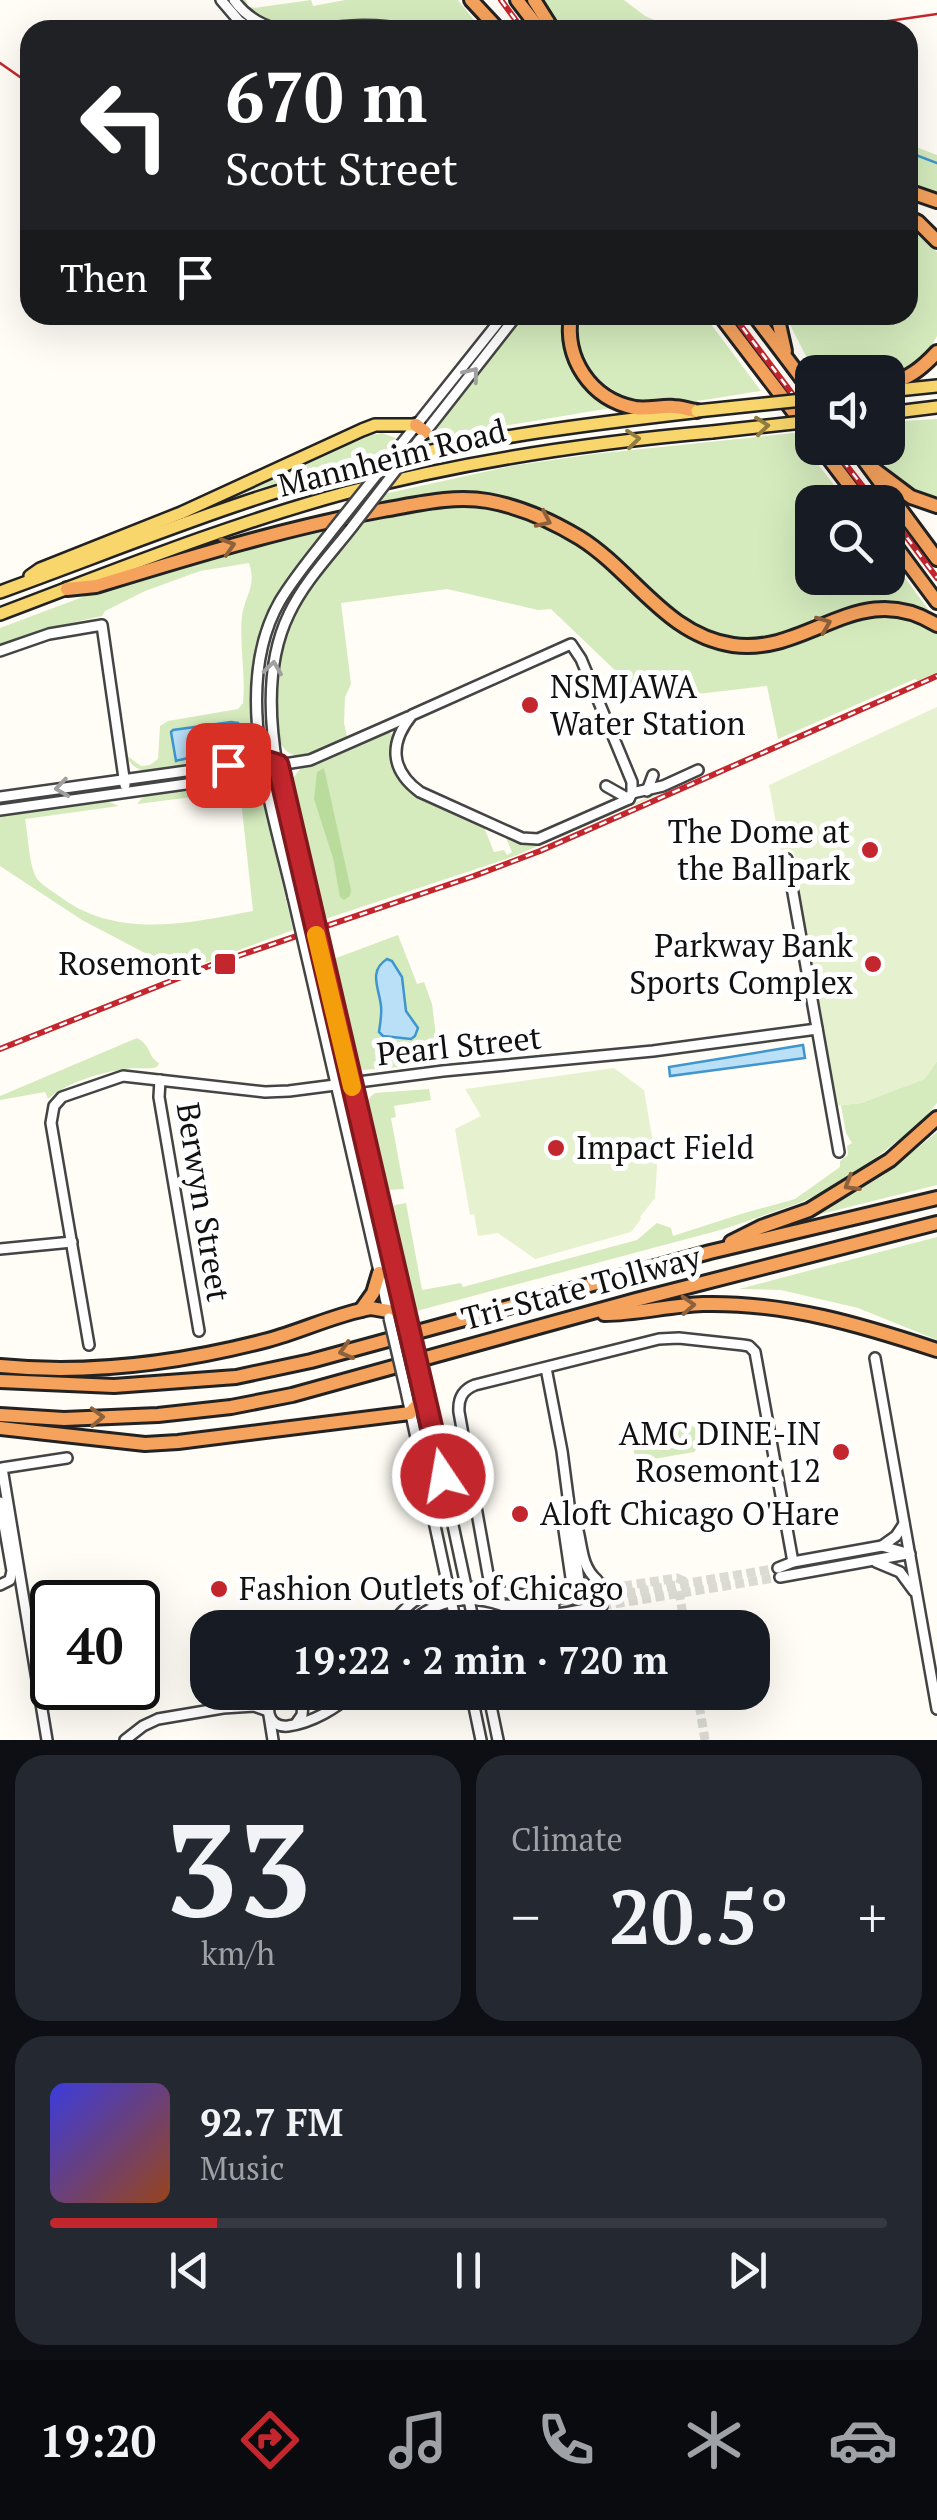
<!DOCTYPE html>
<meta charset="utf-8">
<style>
:root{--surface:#171b24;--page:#242831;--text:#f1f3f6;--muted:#9ea1a6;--line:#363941;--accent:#c4262e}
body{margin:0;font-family:"PT Serif",serif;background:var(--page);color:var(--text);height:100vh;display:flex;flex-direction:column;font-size:38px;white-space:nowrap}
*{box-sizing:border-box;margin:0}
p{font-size:32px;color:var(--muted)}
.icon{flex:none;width:55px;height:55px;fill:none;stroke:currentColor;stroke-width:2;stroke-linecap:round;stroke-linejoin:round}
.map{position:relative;height:1740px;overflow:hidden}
.side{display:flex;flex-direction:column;gap:15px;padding:15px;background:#0d0f14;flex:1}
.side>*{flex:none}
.guide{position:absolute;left:20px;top:20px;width:898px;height:305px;border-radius:30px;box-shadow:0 10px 40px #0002;background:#202124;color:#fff;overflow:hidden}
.controls{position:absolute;left:795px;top:355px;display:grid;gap:20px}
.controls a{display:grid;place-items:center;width:110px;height:110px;border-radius:20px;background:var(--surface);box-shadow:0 10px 40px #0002;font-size:50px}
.speed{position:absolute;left:30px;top:1580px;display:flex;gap:20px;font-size:50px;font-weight:700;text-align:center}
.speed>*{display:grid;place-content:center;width:130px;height:130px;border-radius:50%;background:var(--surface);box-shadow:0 10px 40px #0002;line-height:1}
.speed .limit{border:5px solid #111;border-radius:15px;background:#fff;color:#111}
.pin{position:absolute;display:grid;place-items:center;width:85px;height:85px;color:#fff;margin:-42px;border-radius:20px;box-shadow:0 5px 15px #0006}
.me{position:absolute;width:110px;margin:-55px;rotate:348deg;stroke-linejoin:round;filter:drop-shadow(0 0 8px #0008)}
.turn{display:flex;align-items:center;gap:35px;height:210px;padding:0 40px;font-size:45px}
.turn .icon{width:130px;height:130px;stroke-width:2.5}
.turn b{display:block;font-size:70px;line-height:85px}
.then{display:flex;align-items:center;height:95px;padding:0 40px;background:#0003;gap:20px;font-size:38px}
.big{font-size:75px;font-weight:700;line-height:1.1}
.side .tile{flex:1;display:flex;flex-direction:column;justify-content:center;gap:15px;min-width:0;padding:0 35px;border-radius:30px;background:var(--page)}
.side .dial{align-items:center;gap:0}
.dial b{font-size:130px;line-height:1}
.song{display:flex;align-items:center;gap:30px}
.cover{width:120px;height:120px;border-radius:15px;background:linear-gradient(135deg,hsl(240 70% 55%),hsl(20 70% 35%))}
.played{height:10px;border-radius:5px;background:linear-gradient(90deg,var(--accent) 20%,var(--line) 20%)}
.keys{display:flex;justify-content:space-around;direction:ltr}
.heat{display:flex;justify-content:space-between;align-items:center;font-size:55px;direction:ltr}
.side .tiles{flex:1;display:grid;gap:15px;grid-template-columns:1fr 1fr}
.tile:last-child{grid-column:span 2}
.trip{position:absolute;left:190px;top:1610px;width:580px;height:100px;border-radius:30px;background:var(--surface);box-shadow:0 10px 40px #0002;font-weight:700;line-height:100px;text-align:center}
.tabs{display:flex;height:160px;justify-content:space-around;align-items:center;background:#090b0e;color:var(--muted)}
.tabs .icon{width:70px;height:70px}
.tabs .on{color:var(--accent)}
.tabs b{font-size:45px;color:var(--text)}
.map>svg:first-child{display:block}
</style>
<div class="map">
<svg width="937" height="1740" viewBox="0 0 937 1740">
<rect width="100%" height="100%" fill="#fffdf5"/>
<g fill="#d5ebbd" fill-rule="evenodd">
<polygon points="239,0 246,0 248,6 254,8 311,0 313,6 345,0 458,0 482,30 424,30 403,24 377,20 356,20 301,27 284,26 253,13"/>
<polygon points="537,0 624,0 645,16 659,22 680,25 711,21 720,24 723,30 559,30"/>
<polygon points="908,144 937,155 937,195 908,184"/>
<path d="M908,226L937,252V336C930,351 906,375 888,374C871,374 846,373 826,372L822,367L809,362L785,315H908Z"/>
<path d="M521,315H565C562,367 584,374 617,407L497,427L425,443Z"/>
<path d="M581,315H704L761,391C707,398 632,422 593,372C578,354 577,338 581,315Z"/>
<path d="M937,419V496C911,494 893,474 876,455V448H888V422Z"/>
<polygon points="382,433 396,438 388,452 225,498 353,439"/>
<path d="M794,433L847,502H812V578H888V555L931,613C914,607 897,602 879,603C827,607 777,655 724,638C686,625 665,604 636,578C596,541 542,497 484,494C467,493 448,497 431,498L429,494L373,507L384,494L511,466L594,454Z"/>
<path d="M466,505L504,511L555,532L602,563L663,621L701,645L734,653L774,651L871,615L911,614L937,627V673L918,681L915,679L778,739L767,686L646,700L551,609L538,610L447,589L341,603L351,684L345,697L344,723L347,736L344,740C330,747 310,760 294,755C260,745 278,650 289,626C306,586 338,552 364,518Z"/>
<path d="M330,525L281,590L262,629L254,657L252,682L255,742L246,754L240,758L146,771C135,769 130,764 126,755L141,766L150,765L158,759L160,726L168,721L238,709L243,703C246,674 239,644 242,616C245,594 257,587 249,563L200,571L145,591L105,611L102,616L62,625L0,647V628L109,587Z"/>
<path d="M387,731L393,735C391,775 402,787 436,803C451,810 466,817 481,824L484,827L494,852L504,850L507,855L512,852L505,836L520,841L538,842L697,778L515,856L319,921L292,799H289V783L300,769Z"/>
<path d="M243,780L253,783L262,796L293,930L162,979L159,971L154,970L153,966L156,964L160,966L162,962L82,920L0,866V815L104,800L119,806L25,819C28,834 29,869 38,880C44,887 56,893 63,899C120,939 190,923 253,911L240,791L137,804L142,798L151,793Z"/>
<path d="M398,935L417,984L424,982L432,1004L439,1060L435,1064L364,1070L358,1068L352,1062L328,961ZM381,962L405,990L406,1011L410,1018L380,1032L382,1014L375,974Z"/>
<path d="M137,1038C152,1046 147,1056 159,1063L157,1067C146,1070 136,1067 125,1069C99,1073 68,1082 48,1099L45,1092L0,1100V1096Z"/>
<polygon points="937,1061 937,1103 926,1116 904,1136 848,1179 802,1202 724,1229 413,1312 389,1210 395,1205 406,1203 422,1290 461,1283 463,1287 637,1240 657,1223 671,1228 673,1236 741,1214 795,1199 840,1167 840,1161 848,1155 847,1146 852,1143 846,1133 841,1105 861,1103 924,1079"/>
<polygon points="429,1089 431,1100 394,1106 396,1117 391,1118 404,1189 386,1190 366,1104 370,1097 375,1093"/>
<polygon points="937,1132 937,1185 813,1216 884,1175"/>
<polygon points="937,1237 937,1340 858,1308 781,1290 739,1289"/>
<path d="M688,1424L694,1427C700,1433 701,1446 694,1452L642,1461L635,1457L632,1441L638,1433Z"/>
</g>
<polygon fill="#b9dc9c" points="324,768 351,890 350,896 344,900 340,897 333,858 314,799 317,772"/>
<g fill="#e6f2cf">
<polygon points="937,707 937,1061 925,1079 861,1103 835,1106 793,868 796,859 793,851 789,849 781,850 769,785"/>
<polygon points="614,1068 644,1090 657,1166 655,1198 640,1217 641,1219 631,1232 535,1259 498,1233 478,1236 474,1214 470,1215 455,1129 481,1116 465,1089"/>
</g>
<g fill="#b9e0f7" stroke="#3f96cf" stroke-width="2.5">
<path d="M231,722L238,723L242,727C234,751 198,755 176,761L171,732L173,730Z"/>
<path d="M387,959L392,961L402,977L406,1011L418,1028L415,1036L411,1039L383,1036L379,1032C380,1024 382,1015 381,1006C379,988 368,971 387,959Z"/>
<polygon points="803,1045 805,1058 670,1076 669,1067"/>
</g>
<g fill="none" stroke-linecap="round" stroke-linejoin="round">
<polyline stroke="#3f96cf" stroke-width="2.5" points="908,152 937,163"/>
<g stroke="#dbdad3" stroke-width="9" stroke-dasharray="9 4.5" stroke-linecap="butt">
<polyline points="597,1580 623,1586 677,1578 686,1582"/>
<polyline points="679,1591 685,1628"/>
<polyline points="600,1598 778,1568"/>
<polyline points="602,1606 780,1577"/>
<polyline points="697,1692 705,1740"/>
</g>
<defs>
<g id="minor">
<polyline points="221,0 239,21 253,30"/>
<path d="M234,0C245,16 261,25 279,30"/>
<path d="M316,30C348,25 376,23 408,30"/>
<polyline points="423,435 517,315"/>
<polyline points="402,443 504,315"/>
<path d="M571,644L581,659L632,782V793L629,799L538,839L522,838L420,792C390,770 389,743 412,715Z"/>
<polyline points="0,651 49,634 102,625 125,785"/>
<polyline points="606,786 629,799"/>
<polyline points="647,791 653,775"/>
<polyline points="632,793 663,786 698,770"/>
<polyline points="0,797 265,760"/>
<polyline points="0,810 265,773 278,765 310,760 408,717"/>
<polyline points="787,859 839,1152"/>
<path d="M306,892C286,807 249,696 289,614C304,582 331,554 352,527"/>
<path d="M293,897C272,806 230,688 280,601C295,576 314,554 331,532"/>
<polyline points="325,974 410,1327"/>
<polyline points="312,979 389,1315"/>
<polyline points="160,1080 159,1097 199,1331"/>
<polyline points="0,1249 72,1242"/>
<polyline points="89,1345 51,1123 54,1106 62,1097 123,1076 265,1092 289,1091 443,1071 653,1051 817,1029"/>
<polyline points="875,1358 937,1709"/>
<polyline points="546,1368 562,1451 579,1581"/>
<polyline points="420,1371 475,1628"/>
<polyline points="406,1391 457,1628"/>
<polyline points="0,1502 12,1571 10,1580 0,1585"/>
<path d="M570,1512C585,1533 576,1562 597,1580"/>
<polyline points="567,1513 563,1523 574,1598"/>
<polyline points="882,1546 896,1536 904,1524"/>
<polyline points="876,1562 900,1572 914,1591"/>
<polyline points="778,1568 793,1562 882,1546 910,1554"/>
<polyline points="780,1577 907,1554"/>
<path d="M491,1591L459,1412C458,1399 462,1390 475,1385L659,1339L679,1338L743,1345L749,1346L755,1352L793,1562"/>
<polyline points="503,1605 554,1607"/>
<path d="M389,1628C401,1611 417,1595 437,1590C462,1582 490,1591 515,1594C543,1597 571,1599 600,1598"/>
<path d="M406,1628C431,1601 466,1593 501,1605C514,1610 524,1614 539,1615C559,1616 581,1609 602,1606"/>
<polyline points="29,1629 52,1626"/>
<path d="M276,1692C263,1705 267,1728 288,1726C312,1723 337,1708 354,1692"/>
<polyline points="295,1692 303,1704 302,1715 297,1722"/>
<polyline points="471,1692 481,1740"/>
<polyline points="488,1692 498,1740"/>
<polyline points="298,1695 326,1692"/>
<polyline points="225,1706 233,1702 273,1695"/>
<polyline points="269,1715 273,1740"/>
<polyline points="47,1740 2,1468 67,1458"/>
<polyline points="125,1740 143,1726 158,1719 223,1708 254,1706 268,1711"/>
</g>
<g id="major">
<polyline points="888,391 937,386"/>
<polyline points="888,413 937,407"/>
<polyline points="30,576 40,569 181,513 362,430 375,425 416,425"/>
<path d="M0,592C127,546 252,493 383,462C485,437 589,424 693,412"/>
<path d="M0,614C114,571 227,525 345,493C465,461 587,443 712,432"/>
</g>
<g id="highway">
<polyline points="471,0 499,30"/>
<polyline points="517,0 540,30"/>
<polyline points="534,0 553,30"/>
<polyline points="908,191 937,201"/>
<polyline points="908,217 918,222 937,241"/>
<path d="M571,315C564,358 590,399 635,408C648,410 661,406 674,407C681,407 689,410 697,411"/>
<polyline points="720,315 812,436"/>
<polyline points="754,315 812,392"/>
<polyline points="777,315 785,351"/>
<path d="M888,383C908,380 923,367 937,352"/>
<polyline points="416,425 425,432"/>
<polyline points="821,448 862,502"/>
<polyline points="855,448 937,559"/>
<polyline points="875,470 911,497 937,506"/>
<polyline points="888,536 937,602"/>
<path d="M67,589L96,586C191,557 285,528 383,510C418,504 453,495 488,501C521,507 552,521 580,538C634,572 666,635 733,645C808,656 859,576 937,625"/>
<polyline points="731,1242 761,1227 809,1210 890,1160 937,1118"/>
<polyline points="361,1310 373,1293 379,1273"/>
<path d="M604,1314C637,1314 670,1305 703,1304C785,1302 861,1325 937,1350"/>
<path d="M0,1366C91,1375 180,1363 268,1340C302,1331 336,1314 371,1308L388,1311L410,1330"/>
<polyline points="0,1381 114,1386 236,1377 311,1361 710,1252 937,1198"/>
<polyline points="0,1415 64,1419 158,1415 231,1407 292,1395 636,1300 937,1223"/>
<polyline points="0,1428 145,1444 178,1442 410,1413 421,1401 425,1392"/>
</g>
</defs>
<use href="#minor" stroke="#444" stroke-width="14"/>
<use href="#major" stroke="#222" stroke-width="16"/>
<use href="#highway" stroke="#222" stroke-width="18"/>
<use href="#minor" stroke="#fff" stroke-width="9"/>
<use href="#major" stroke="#f9d66b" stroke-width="11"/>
<use href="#highway" stroke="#f5a25d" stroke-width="12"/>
<g stroke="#c4262e" stroke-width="2.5">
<polyline points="826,30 937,14"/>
<polyline points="0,63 30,84"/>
</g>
<defs>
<g id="rail">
<polyline points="501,0 523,30"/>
<polyline points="733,315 812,420"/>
<polyline points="833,448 875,502"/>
<polyline points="888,512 937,578"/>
<polyline points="0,1049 214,964 474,876 540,851 937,676"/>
</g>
</defs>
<use href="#rail" stroke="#c4262e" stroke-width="6"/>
<use href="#rail" stroke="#fff" stroke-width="2.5" stroke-dasharray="8" stroke-linecap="butt"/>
<defs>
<g id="minor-bridge">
<polyline points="352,527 420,439"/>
<polyline points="331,532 402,443"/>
<polyline points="306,892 325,974"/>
<polyline points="293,897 312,979"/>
<polyline points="389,1318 406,1391"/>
<polyline points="410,1330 420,1371"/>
</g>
<g id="major-bridge">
<polyline points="697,411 812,399"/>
<polyline points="712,432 812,421"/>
</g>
</defs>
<use href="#minor-bridge" stroke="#444" stroke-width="14" stroke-linecap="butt"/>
<use href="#major-bridge" stroke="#222" stroke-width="16" stroke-linecap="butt"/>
<use href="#minor-bridge" stroke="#fff" stroke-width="9"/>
<use href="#major-bridge" stroke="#f9d66b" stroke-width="11"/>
</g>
<defs><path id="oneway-chevron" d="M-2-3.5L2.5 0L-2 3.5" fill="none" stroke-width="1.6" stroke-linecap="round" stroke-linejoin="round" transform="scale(2.5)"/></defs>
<g stroke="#a0a0a0">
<use href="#oneway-chevron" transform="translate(472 374) rotate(-52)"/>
<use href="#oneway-chevron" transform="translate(273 668) rotate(-82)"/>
<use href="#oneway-chevron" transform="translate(62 788) rotate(172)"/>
</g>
<g stroke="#917d42">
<use href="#oneway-chevron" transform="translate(762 426) rotate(-6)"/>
<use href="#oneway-chevron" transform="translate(633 439) rotate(-6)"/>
</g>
<g stroke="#8e613b">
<use href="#oneway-chevron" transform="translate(544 520) rotate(25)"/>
<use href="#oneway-chevron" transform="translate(228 546) rotate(-17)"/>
<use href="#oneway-chevron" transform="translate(824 624) rotate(-22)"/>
<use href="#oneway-chevron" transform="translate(851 1184) rotate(149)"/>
<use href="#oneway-chevron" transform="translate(688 1305) rotate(-3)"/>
<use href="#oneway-chevron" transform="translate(346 1351) rotate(164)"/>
<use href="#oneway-chevron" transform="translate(97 1417) rotate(-2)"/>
</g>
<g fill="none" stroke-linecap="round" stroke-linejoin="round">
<defs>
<polyline id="route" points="228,765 262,760 278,765 443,1476"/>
</defs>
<use href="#route" stroke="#7f191e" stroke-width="25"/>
<use href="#route" stroke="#c4262e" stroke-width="18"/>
<polyline stroke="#f59e0b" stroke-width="18" points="316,935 352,1087"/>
</g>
<g fill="#c4262e" stroke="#fff" stroke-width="4">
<circle cx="530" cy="705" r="10"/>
<circle cx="870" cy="850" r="10"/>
<rect x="213" y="952" width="24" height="24" rx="5"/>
<circle cx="873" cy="964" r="10"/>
<circle cx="556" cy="1148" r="10"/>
<circle cx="841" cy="1452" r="10"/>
<circle cx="520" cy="1514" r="10"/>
<circle cx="219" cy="1589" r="10"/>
</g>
<g text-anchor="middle" stroke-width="10" stroke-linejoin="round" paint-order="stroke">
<g font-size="32" fill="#111" stroke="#fff">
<text transform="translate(392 458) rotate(-14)" y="11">Mannheim Road</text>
<text transform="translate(459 1046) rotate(-6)" y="11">Pearl Street</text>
<text transform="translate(203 1202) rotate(81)" y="11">Berwyn Street</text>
<text transform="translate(581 1288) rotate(-15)" y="11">Tri-State Tollway</text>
</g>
<g font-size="32" fill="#111" stroke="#fff" text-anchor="start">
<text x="550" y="698">NSMJAWA<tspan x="550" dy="37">Water Station</tspan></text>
<text x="850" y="843" text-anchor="end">The Dome at<tspan x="850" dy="37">the Ballpark</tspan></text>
<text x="853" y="957" text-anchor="end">Parkway Bank<tspan x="853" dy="37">Sports Complex</tspan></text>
<text x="202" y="975" text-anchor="end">Rosemont</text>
<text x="576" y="1159">Impact Field</text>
<text x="821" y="1445" text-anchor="end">AMC DINE-IN<tspan x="821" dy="37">Rosemont 12</tspan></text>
<text x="540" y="1525">Aloft Chicago O'Hare</text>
<text x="239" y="1600">Fashion Outlets of Chicago</text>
</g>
</g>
</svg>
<div class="controls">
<a><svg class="icon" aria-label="sound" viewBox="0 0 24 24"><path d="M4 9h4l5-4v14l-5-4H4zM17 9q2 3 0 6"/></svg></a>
<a><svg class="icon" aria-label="search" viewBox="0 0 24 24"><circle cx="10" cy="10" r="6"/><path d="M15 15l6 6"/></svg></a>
</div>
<div class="speed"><div class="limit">40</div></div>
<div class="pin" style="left:228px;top:765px;background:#d93025"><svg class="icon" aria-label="arrive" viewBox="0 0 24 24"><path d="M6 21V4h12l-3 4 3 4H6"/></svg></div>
<svg class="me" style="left:443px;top:1476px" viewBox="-20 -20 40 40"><circle r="17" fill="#c4262e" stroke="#fff" stroke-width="3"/><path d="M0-11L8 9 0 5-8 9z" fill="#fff"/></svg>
<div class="trip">19:22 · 2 min · 720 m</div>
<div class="guide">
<div class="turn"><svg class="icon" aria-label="left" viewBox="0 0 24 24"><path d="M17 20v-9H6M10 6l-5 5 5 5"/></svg><div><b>670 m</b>Scott Street</div></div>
<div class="then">Then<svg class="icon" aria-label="arrive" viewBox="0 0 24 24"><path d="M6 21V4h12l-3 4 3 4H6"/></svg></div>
</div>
</div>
<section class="side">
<div class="tiles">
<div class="tile dial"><b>33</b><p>km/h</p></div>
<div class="tile"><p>Climate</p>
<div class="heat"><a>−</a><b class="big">20.5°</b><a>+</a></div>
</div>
<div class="tile">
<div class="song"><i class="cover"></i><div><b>92.7 FM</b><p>Music</p></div></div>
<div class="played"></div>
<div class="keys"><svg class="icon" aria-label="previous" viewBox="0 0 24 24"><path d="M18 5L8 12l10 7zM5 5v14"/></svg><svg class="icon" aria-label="pause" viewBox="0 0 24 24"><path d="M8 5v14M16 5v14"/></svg><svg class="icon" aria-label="next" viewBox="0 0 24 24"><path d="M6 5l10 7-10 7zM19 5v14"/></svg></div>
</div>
</div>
</section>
<nav class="tabs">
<b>19:20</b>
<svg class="icon on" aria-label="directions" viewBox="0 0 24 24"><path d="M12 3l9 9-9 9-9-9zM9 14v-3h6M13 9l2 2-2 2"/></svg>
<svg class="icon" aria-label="music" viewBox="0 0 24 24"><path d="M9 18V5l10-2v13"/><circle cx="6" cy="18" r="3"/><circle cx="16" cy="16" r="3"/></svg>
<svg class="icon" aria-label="phone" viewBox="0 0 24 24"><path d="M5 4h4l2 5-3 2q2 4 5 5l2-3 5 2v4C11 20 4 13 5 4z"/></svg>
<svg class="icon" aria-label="climate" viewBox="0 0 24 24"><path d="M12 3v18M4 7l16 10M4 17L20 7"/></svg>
<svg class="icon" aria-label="car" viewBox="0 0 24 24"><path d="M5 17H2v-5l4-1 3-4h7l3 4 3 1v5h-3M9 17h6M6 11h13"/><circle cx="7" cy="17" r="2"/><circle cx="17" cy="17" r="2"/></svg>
</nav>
